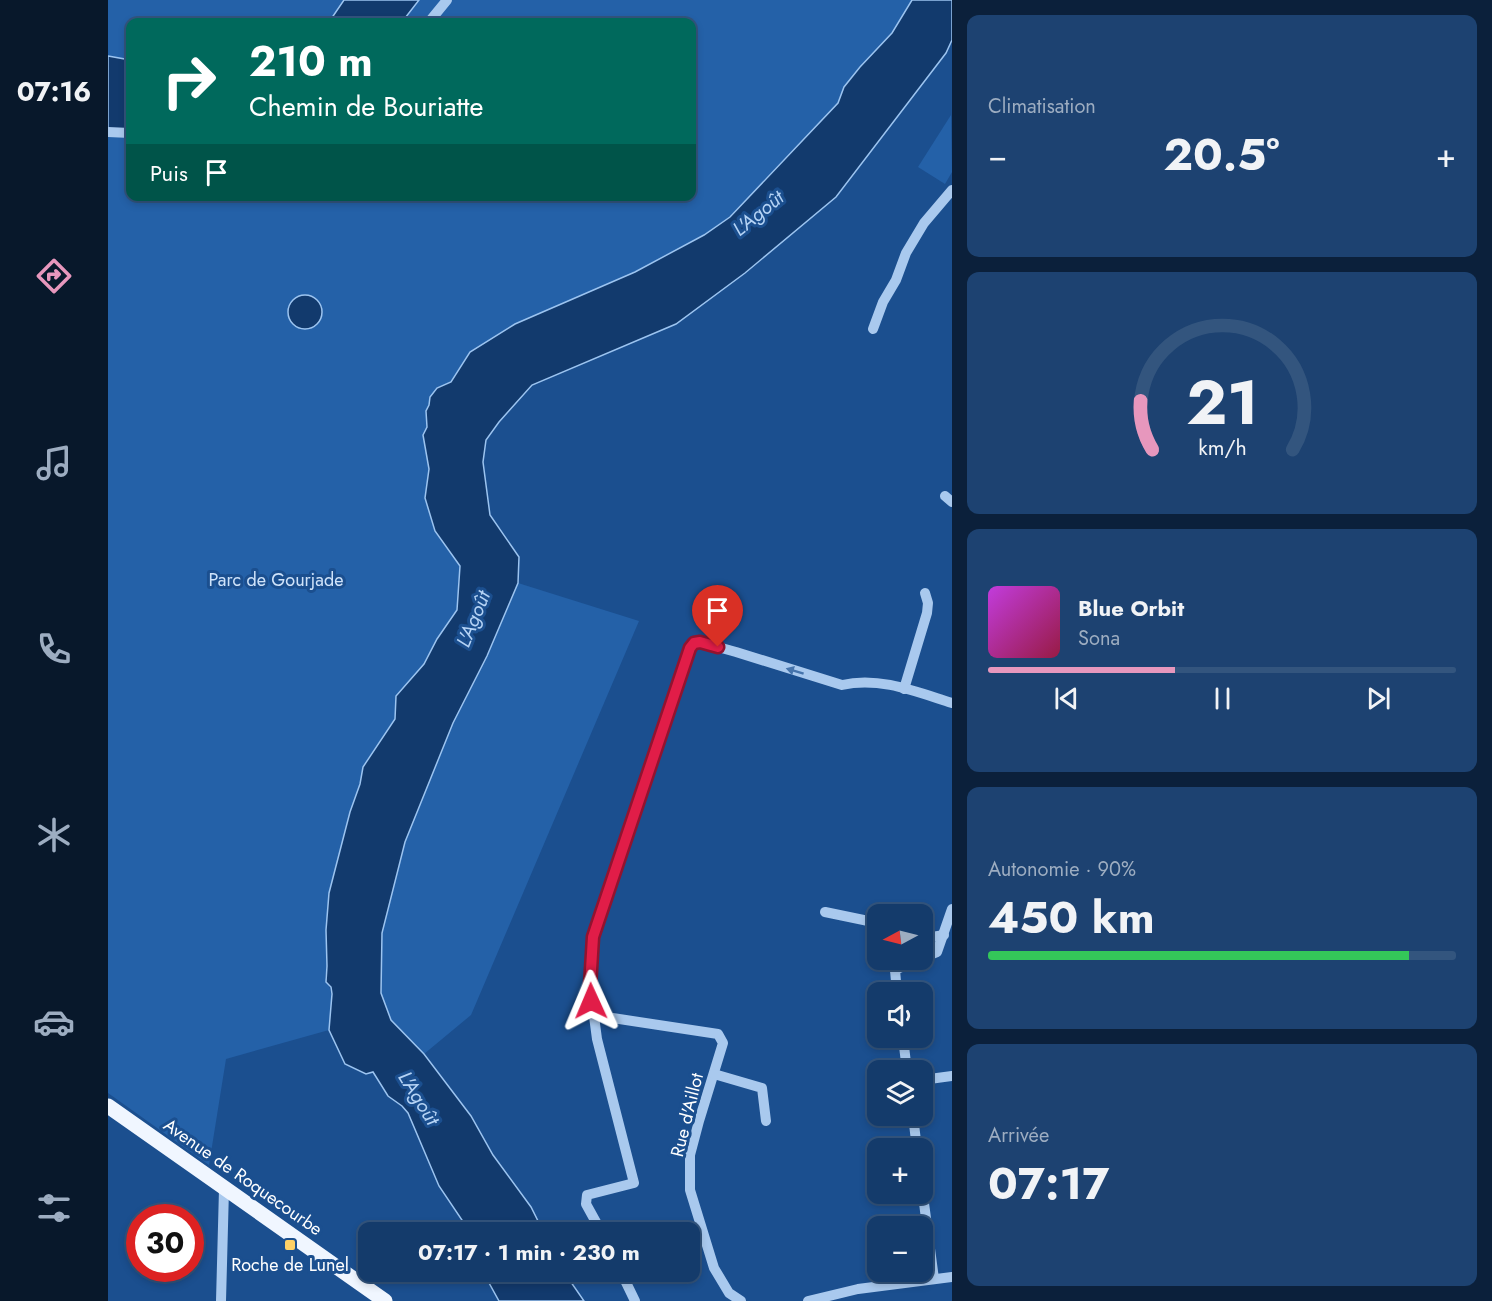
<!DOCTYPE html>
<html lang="fr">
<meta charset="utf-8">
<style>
:root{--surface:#143b6b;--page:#1d4271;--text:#f1f3f6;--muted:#9dadc1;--line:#33557e;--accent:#e797bd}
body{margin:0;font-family:Jost,sans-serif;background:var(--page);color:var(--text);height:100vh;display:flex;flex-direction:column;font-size:22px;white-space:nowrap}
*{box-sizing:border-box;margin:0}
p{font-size:20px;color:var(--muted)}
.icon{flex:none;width:33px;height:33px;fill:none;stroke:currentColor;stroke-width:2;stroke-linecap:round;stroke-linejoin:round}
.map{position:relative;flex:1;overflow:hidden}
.side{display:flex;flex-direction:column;gap:15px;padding:15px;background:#0b203b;width:540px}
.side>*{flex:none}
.top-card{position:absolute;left:18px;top:18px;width:570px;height:183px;border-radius:12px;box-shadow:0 3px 9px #0003,0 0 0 2px var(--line);background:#00695c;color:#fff;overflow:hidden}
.needle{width:39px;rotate:263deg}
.fabs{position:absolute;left:759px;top:904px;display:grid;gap:12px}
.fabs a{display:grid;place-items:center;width:66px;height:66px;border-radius:12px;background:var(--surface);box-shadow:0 3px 9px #0003,0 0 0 2px var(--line);font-size:30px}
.speed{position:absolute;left:18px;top:1204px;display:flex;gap:12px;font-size:30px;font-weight:700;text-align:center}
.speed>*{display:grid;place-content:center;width:78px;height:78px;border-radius:50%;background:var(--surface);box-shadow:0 3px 9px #0003,0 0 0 2px var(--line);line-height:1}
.speed .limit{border:9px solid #d22;background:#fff;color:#111}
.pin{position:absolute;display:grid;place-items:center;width:51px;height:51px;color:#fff;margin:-62px -26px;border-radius:50% 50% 50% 0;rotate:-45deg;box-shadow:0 0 6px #0007}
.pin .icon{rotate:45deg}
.me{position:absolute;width:66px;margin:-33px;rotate:359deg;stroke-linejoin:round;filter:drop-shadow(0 0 4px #0008)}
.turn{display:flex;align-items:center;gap:21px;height:126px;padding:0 24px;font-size:27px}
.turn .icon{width:78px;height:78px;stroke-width:2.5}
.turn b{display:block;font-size:42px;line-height:51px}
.then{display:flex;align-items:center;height:57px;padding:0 24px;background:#0003;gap:12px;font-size:22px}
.big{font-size:45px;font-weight:700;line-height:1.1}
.side .card{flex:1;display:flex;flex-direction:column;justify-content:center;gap:9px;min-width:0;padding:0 21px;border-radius:12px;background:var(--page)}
.side .dial{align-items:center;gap:0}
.dial svg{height:156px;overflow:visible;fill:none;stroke:var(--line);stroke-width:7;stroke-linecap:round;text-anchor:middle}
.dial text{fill:var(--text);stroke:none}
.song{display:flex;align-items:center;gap:18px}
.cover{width:72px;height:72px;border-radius:9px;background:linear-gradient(135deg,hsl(290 70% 55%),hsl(340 70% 35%))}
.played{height:6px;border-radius:3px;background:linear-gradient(90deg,var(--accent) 40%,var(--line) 40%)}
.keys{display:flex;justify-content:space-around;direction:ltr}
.heat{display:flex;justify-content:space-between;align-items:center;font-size:33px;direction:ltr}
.charge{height:9px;border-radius:4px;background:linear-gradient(90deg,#34c759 90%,var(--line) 0)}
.trip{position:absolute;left:250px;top:1222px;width:342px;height:60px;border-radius:12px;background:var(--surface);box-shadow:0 3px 9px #0003,0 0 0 2px var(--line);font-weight:700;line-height:60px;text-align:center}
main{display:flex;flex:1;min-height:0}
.dock{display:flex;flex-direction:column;width:108px;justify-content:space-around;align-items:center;background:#08182b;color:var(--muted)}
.dock .icon{width:42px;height:42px}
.dock .current{color:var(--accent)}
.dock b{font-size:27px;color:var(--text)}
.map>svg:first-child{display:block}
</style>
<main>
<nav class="dock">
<b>07:16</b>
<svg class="icon current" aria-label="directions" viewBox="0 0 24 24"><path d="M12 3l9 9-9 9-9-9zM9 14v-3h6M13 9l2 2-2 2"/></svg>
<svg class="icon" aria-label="music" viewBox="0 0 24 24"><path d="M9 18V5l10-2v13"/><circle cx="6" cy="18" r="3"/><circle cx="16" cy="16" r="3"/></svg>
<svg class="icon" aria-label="phone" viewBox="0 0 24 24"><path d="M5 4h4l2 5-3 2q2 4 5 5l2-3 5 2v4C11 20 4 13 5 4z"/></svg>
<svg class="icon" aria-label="climate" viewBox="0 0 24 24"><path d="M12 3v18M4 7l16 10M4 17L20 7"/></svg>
<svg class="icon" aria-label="car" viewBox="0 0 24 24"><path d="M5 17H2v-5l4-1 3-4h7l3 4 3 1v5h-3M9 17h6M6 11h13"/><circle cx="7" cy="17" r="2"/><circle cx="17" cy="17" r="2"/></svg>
<svg class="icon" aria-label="filters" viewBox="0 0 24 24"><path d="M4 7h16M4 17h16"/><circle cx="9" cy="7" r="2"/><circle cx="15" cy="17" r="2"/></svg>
</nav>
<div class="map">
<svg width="844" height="1301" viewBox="0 0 844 1301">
<rect width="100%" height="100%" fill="#1b4f8f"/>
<g fill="#2461a8" fill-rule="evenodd">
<path d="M0,0H804L784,33L752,67L736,87L730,103L622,217L596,235L527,272L407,324L362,352L343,382L329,388L318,411L319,427L315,435L321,469L317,498L327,531L352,566L349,610L329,639L316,664L289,696L287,719L255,767L252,784L242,812L221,893L218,930L219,966L217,978C228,996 223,1010 221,1030L118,1059L101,1165L0,1093ZM22,22H584V196H22Z"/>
<polygon points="843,115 844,172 837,184 810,167"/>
<polygon points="410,583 531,621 363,1015 316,1054 283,1020 273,993 274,933 297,842 345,723 379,656"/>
</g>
<g fill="#123a6d" stroke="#9cc4f0" stroke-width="1.5">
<polygon points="236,0 311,0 294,22 221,22"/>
<polygon points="804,0 844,0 844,40 838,53 728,197 637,273 568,324 424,385 391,422 378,440 375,462 382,515 411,557 410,583 379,656 345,723 297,842 274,933 273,993 283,1020 316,1054 363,1116 385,1155 423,1207 436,1233 359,1233 356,1223 331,1186 300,1113 294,1106 280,1096 265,1072 258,1074 237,1064 221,1030 224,994 223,987 218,982 219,966 218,930 221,893 242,812 252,784 255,767 287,719 288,696 316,664 329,639 349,610 352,566 327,531 317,498 321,469 315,435 319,427 318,411 321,405 322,397 329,388 343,382 362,352 407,324 527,272 596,235 622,217 730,103 736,87 752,67 784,33"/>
<polygon points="0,56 22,60 22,130 0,130"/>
<circle cx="197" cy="312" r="17"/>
<polygon points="375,1272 456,1272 476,1301 391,1301"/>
</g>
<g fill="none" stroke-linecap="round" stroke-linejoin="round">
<g stroke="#a9c9ee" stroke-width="10">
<polyline points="321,22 339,0"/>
<polyline points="0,132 22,133"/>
<polyline points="765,329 775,302 788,280 798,253 816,223 844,190"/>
<polyline points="837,496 844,502"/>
<polyline points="796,689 819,613 820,603 817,593"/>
<polyline points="717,912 770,923"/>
<polyline points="814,934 824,937 836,935"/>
<polyline points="814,958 829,952 844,909"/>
<polyline points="787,960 787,970 789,993"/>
<polyline points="787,970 810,960"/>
<polyline points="485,1015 610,1034 615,1043 591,1121 582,1155 582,1190 606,1268 621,1293 633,1301"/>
<polyline points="795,1038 799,1071"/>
<polyline points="606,1074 654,1088 658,1121"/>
<polyline points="814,1080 844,1076"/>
<polyline points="805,1116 809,1149"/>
<polyline points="814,1188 826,1279"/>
<path d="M494,1233L478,1204L479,1195L526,1183L489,1039L482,986L485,937L582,648L586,643L592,642L628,652L734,685C771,676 809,692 844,703"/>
<polyline points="513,1272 527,1301"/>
<polyline points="113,1301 116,1189"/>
<polyline points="700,1301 750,1289 844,1277"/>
</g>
<polyline stroke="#f0f6ff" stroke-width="15" points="0,1106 277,1301"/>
</g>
<defs><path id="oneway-solid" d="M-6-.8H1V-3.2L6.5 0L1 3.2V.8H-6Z" transform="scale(1.5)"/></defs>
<use fill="#4674ac" href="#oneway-solid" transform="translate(687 671) rotate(-163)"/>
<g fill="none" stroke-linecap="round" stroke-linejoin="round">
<defs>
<polyline id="route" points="483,1001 482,986 485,937 582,648 586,643 592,642 610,647"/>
</defs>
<use href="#route" stroke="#92132f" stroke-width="15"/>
<use href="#route" stroke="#e11d48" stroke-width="10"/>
</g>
<rect fill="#ffd166" stroke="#1b4f8f" stroke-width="2" x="176" y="1239" width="12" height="12" rx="3"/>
<g text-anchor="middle" stroke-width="6" stroke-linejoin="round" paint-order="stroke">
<g font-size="18" fill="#cfe3fa" stroke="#1b4f8f">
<text x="168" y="586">Parc de Gourjade</text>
</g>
<g font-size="18" fill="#fff" stroke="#1b4f8f">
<text transform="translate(579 1115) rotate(-76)" y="6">Rue d'Aillot</text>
<text transform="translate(135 1177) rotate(35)" y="6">Avenue de Roquecourbe</text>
</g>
<g font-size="18" fill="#fff" stroke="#1b4f8f">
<text x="182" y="1271">Roche de Lunel</text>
</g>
<g font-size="20" font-style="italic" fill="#b5d3f5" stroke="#1b4f8f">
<text transform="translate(650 213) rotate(-39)" y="7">L'Agoût</text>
<text transform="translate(365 619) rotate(-68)" y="7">L'Agoût</text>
<text transform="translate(311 1098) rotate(58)" y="7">L'Agoût</text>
</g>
</g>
</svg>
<div class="fabs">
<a><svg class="needle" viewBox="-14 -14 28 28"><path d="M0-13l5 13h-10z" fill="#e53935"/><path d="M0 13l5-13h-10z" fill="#9dadc1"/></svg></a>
<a><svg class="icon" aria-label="sound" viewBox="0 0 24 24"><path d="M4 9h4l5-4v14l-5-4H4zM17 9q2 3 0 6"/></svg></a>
<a><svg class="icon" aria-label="layers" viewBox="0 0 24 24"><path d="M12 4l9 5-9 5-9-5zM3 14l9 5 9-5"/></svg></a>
<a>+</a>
<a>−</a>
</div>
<div class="speed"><div class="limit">30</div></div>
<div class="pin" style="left:610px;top:647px;background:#d93025"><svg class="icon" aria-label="arrive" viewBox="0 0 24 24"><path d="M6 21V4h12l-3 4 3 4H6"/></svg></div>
<svg class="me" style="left:483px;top:1001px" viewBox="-20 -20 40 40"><path d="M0-17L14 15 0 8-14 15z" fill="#e11d48" stroke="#fff" stroke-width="4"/></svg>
<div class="trip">07:17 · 1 min · 230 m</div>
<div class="top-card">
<div class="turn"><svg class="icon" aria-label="right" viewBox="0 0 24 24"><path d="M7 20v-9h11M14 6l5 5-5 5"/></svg><div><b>210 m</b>Chemin de Bouriatte</div></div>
<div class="then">Puis<svg class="icon" aria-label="arrive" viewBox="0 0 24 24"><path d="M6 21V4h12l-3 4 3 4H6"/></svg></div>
</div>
</div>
<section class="side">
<div class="card"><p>Climatisation</p>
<div class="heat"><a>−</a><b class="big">20.5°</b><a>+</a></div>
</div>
<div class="card dial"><svg viewBox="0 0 100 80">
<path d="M14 69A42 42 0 1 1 86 69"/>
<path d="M14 69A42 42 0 0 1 8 44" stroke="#e797bd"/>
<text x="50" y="56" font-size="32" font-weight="700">21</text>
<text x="50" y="72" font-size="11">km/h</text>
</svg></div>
<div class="card">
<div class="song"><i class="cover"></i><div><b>Blue Orbit</b><p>Sona</p></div></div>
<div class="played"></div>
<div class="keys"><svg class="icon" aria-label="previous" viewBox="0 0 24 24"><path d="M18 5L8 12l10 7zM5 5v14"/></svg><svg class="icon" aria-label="pause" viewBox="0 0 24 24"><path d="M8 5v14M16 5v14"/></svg><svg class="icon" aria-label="next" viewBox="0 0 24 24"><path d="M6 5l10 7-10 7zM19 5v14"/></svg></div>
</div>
<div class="card"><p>Autonomie · 90%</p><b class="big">450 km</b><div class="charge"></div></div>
<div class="card"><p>Arrivée</p><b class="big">07:17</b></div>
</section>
</main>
